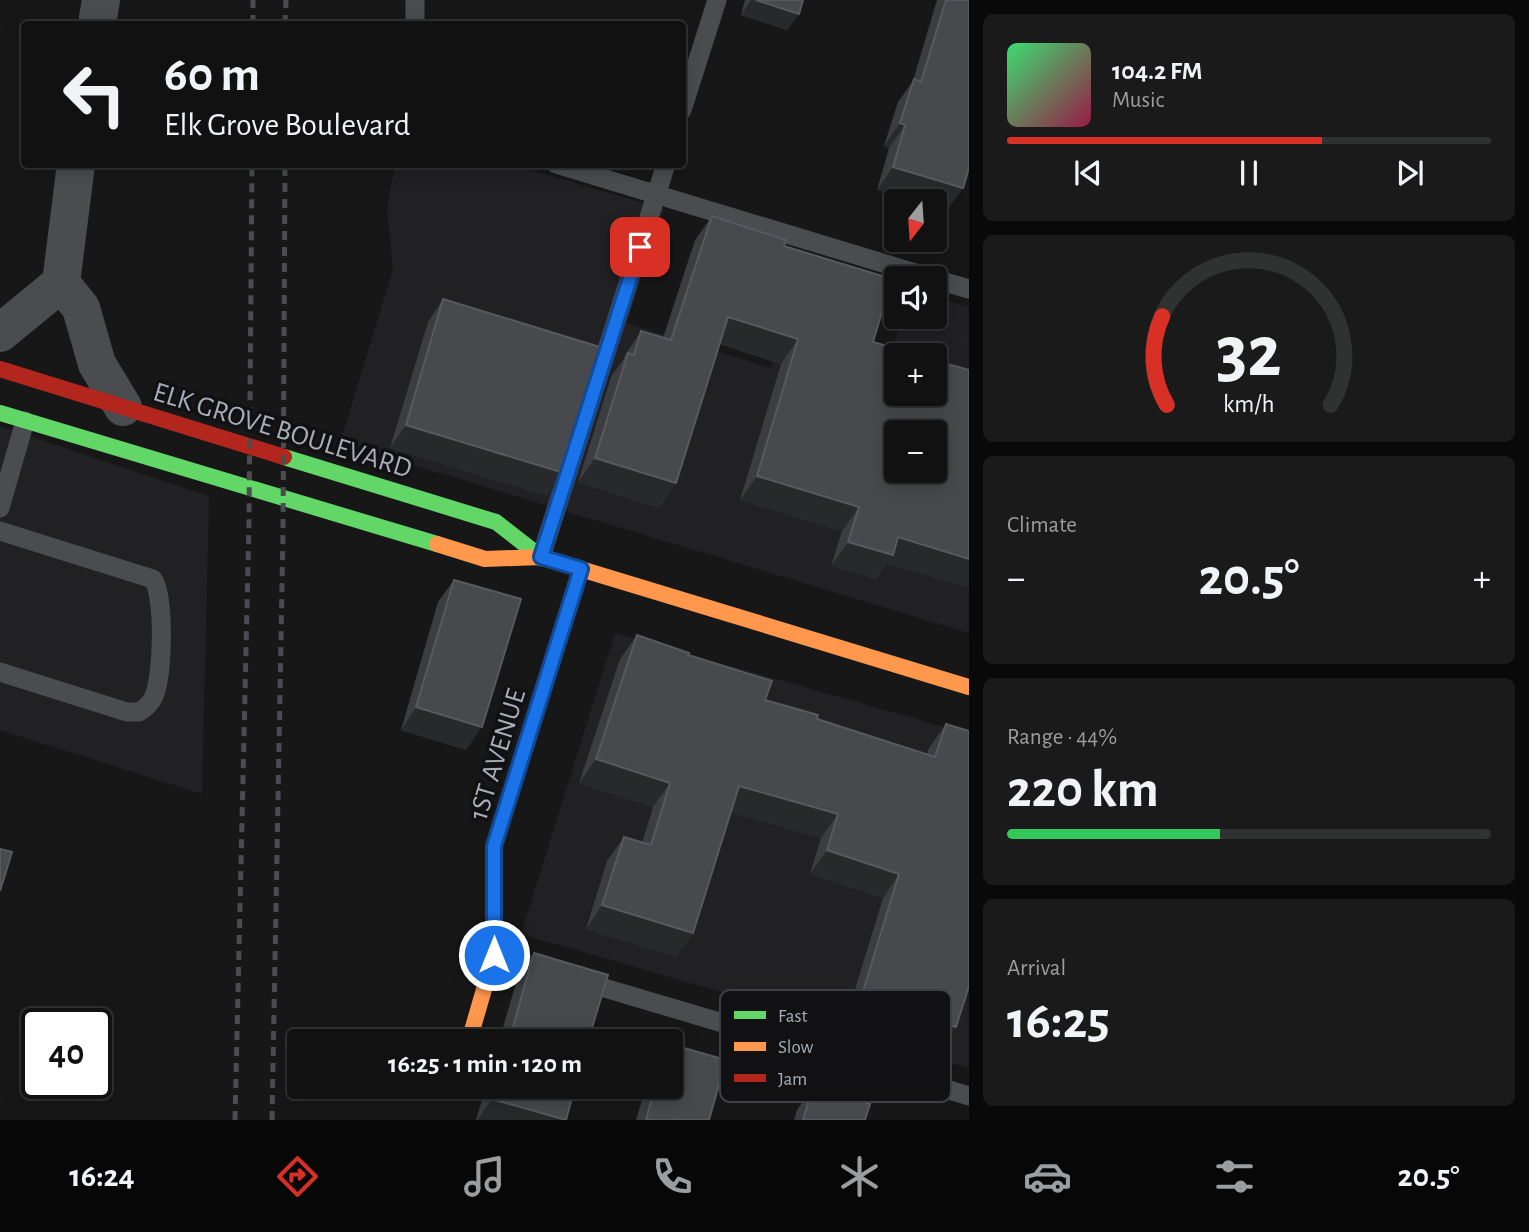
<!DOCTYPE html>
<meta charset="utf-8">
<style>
:root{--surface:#111;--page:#1a1a1a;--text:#f1f3f6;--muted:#9c9d9f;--line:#303131;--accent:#d93025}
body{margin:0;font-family:"Alegreya Sans",sans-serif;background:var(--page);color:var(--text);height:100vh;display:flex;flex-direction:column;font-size:26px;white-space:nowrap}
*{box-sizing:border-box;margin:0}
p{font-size:23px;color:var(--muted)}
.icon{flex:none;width:38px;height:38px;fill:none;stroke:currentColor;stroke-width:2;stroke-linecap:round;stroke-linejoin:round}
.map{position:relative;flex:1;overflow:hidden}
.sheet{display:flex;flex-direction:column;gap:14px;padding:14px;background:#090909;width:560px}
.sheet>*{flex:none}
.hud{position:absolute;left:21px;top:21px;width:665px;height:147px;border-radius:7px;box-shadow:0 4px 18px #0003,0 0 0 2px var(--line);background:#111;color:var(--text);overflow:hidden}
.needle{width:46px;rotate:197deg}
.fabs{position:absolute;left:884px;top:189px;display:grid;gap:14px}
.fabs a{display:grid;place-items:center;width:63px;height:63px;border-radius:7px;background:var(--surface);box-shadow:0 4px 18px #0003,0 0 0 2px var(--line);font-size:35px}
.speed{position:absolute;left:21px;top:1008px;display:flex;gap:14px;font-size:35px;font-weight:700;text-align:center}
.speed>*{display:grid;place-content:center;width:91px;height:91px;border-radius:50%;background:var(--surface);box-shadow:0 4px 18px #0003,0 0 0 2px var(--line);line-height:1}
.speed .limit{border:4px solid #111;border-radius:10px;background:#fff;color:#111}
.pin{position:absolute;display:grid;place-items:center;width:60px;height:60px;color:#fff;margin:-30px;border-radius:14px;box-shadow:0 4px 10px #0006}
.me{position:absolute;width:77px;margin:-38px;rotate:0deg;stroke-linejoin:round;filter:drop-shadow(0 0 5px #0008)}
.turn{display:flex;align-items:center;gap:24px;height:147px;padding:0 28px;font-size:32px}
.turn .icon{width:91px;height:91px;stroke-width:2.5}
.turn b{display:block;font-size:49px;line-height:60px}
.big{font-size:52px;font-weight:700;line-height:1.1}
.sheet .widget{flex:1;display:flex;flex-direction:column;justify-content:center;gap:10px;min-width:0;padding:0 24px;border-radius:10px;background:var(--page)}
.sheet .dial{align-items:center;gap:0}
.dial svg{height:182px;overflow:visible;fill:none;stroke:var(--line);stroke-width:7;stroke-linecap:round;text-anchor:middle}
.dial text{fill:var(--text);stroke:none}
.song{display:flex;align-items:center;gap:21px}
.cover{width:84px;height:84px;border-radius:10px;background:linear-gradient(135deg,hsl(140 70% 55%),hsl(340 70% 35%))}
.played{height:7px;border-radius:4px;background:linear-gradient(90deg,var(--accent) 65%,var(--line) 65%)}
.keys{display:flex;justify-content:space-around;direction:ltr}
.heat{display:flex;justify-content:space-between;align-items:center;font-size:38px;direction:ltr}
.charge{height:10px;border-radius:5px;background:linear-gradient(90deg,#34c759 44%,var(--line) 0)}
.trip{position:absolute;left:287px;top:1029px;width:396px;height:70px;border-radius:7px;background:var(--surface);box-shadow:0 4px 18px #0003,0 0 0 2px var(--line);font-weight:700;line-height:70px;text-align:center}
.tabs{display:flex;height:112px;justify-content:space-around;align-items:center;background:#070707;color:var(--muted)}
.tabs .icon{width:49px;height:49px}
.tabs .active{color:var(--accent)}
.tabs b{font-size:32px;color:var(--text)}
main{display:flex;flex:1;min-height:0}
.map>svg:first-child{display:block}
</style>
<main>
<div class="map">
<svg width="969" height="1120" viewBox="0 0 969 1120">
<rect width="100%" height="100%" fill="#171717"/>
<g fill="#212124" fill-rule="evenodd">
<path d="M395,165H513L664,209L627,323L771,368L780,339L886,374L902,317H934L935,297L969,307V633L340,443L393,269L387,208ZM896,355H934V394H896ZM896,432H934V471H896Z"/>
<polygon points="0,426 209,496 202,794 0,730"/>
<polygon points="615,633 969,734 969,1068 759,1003 521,934"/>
</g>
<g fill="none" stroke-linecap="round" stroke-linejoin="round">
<g stroke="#4b4c50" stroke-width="19">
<polyline points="415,24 415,0"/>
<polyline points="682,110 717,0"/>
<polyline points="556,164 932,278"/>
<polyline points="934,279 969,289"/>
<polyline points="0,508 25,421"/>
<path d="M0,531L153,579C165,597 163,675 154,696C151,703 146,708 139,712H127L0,672"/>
<polyline points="541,557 666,164"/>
<polyline points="494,955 552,972"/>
<polyline points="581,981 969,1096"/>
</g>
<g stroke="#4b4c50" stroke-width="38">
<polyline points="97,24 101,0"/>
<polyline points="76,164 61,283 81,308 97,364 123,407"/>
<polyline points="0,333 61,283"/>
</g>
<g stroke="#63d668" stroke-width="16">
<polyline points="0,413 437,544"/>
<polyline points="284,457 496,522 541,557"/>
</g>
<g stroke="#ff974d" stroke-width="16">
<polyline points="437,544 485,559 541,557 969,687"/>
<polyline points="469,1041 494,955 494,846 581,569"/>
</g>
<polyline stroke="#b3261e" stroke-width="16" points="0,369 284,457"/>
<g stroke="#4b4c4f" stroke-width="5" stroke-dasharray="9 7" stroke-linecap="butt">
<polyline points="253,24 253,0"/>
<polyline points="285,24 286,0"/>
<polyline points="235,1120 249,523 252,164"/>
<polyline points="272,1120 283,533 285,164"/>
</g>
</g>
<g fill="#3c3d40">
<polygon points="745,0 803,0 799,14 787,30 741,15"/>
<polygon points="937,0 969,0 947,211 877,190 889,148 884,146 898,102 913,81"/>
<polygon points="712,216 784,246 873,342 969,370 969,588 887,563 876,579 831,566 842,531 740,500 781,364 720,344 676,483 659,508 578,482 611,377 623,360 625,355 641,331 663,338 695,240"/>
<polygon points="443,299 548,496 390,448 428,322"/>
<polygon points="454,580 466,750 401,730 438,602"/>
<polygon points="637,635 688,655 765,700 927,755 929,748 946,724 956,1027 940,1051 845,1022 883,898 810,874 821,838 731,812 693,933 676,957 586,929 607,861 624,837 642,843 653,807 579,783 620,659"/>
<polygon points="534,953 588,1041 499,1041 518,976"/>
<polygon points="486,1087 575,1087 566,1120 476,1120"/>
<polygon points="646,1087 670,1087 709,1120 636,1120"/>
<polygon points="813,1087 865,1120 794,1120 797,1110"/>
</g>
<g fill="#28292a">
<polygon points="751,0 756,0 799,14 787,30 741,15"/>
<polygon points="900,123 905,125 889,148 884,146"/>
<polygon points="893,167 963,188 947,211 934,207 934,201 915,201 877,190"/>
<polygon points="728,317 798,339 781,364 711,341"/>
<polygon points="406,425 564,473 548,496 390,448"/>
<polygon points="595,458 676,483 659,508 578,482"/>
<polygon points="757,476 859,507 842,531 740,500"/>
<polygon points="898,537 969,559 969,588 887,563 876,579 831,566 848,542"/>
<polygon points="416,707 482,727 466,750 401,730"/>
<polygon points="596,759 670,783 653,807 579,783"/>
<polygon points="739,786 838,814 821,838 722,810"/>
<polygon points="827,850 899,874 883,898 810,874"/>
<polygon points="602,905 693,933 676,957 586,929"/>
<polygon points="861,998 956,1027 940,1051 845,1022"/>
<polygon points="492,1099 566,1120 477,1120"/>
</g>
<g fill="#48494d" stroke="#57595e" stroke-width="2" fill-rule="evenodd">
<polygon points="756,0 803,0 799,14"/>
<polygon points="946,0 969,0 969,168 963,188 893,167 905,125 900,123 914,79 921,82"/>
<path d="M712,216L786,240L784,246L892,279L873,342L919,355H896V394H934V360L969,370V559L898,537L893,555L848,542L859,507L757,476L798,339L728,317L676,483L595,458L628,353L634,355L641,331L671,340ZM896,432H934V471H896Z"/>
<polygon points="443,299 603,348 564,473 406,425"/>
<polygon points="454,580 521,599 482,727 416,707"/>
<polygon points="637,635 689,653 688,655 772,681 765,700 818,715 817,719 935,757 946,724 969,731 969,986 956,1027 861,998 899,874 827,850 838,814 739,786 693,933 602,905 624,837 651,845 670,783 596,759"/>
<polygon points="0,849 12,852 0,891"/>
<polygon points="534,953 608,975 588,1041 509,1041"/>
<polygon points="670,1044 726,1060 709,1120 646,1120 655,1087 670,1087"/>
<polygon points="495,1087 575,1087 566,1120 492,1099"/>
<polygon points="813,1087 870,1104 865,1120 803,1120"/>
</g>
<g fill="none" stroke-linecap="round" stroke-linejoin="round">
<defs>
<polyline id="route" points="494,955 494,846 581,569 541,557 640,247"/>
</defs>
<use href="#route" stroke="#114b97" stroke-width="18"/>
<use href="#route" stroke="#1a73e8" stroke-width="12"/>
</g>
<g text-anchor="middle" stroke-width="7" stroke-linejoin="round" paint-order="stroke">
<g font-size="28" fill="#a8adb8" stroke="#111113">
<text transform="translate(283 429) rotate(17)" y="10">ELK GROVE BOULEVARD</text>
<text transform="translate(496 754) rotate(-73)" y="10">1ST AVENUE</text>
</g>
</g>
<rect x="720" y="990" width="231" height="112" rx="10" fill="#111113" stroke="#3e4045" stroke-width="2"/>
<rect x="734" y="1011" width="32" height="8" fill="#63d668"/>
<rect x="734" y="1042" width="32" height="9" fill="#ff974d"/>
<rect x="734" y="1074" width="32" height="8" fill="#b3261e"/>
<g font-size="19" fill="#a8adb8">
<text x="778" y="1022">Fast</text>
<text x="778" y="1053">Slow</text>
<text x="778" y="1085">Jam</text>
</g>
</svg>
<div class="fabs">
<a><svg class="needle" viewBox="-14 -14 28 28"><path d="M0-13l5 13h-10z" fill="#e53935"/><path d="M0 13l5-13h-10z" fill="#9c9d9f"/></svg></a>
<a><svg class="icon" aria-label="sound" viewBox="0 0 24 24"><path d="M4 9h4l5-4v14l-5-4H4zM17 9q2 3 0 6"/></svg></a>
<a>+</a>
<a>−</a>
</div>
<div class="speed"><div class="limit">40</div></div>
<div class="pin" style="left:640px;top:247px;background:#d93025"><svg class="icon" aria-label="arrive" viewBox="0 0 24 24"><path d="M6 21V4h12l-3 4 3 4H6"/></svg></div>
<svg class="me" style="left:494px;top:955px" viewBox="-20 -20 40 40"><circle r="17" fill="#1a73e8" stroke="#fff" stroke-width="3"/><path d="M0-11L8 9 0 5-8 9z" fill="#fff"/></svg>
<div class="trip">16:25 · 1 min · 120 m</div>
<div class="hud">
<div class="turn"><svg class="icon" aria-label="left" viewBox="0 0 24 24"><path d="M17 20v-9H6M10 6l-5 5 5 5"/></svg><div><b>60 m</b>Elk Grove Boulevard</div></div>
</div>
</div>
<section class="sheet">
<div class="widget">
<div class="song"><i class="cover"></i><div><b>104.2 FM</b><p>Music</p></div></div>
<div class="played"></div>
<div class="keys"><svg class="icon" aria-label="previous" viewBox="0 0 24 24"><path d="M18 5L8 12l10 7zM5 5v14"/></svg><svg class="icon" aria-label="pause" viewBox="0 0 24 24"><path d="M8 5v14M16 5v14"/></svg><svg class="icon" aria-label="next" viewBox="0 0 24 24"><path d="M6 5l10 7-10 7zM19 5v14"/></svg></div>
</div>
<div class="widget dial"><svg viewBox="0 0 100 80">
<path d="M14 69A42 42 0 1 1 86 69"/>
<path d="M14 69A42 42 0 0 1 12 30" stroke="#d93025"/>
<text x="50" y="56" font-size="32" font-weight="700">32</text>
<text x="50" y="72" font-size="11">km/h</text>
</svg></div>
<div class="widget"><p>Climate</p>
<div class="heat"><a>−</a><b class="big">20.5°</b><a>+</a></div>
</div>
<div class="widget"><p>Range · 44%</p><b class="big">220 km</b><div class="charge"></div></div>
<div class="widget"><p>Arrival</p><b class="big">16:25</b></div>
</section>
</main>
<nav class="tabs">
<b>16:24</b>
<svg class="icon active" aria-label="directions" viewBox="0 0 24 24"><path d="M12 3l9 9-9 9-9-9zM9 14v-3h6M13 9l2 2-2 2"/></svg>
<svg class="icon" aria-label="music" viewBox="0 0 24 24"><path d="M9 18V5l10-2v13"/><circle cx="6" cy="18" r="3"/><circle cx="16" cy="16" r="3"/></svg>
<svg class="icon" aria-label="phone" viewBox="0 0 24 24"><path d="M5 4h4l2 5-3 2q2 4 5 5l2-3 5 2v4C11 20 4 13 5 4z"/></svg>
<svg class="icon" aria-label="climate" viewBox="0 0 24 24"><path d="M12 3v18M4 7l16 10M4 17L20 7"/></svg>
<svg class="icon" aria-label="car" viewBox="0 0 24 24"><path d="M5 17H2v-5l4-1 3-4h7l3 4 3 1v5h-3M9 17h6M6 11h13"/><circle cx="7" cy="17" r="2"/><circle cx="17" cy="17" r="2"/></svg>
<svg class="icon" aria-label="filters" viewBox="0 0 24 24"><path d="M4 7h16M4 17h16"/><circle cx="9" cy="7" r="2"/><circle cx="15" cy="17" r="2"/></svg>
<b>20.5°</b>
</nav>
